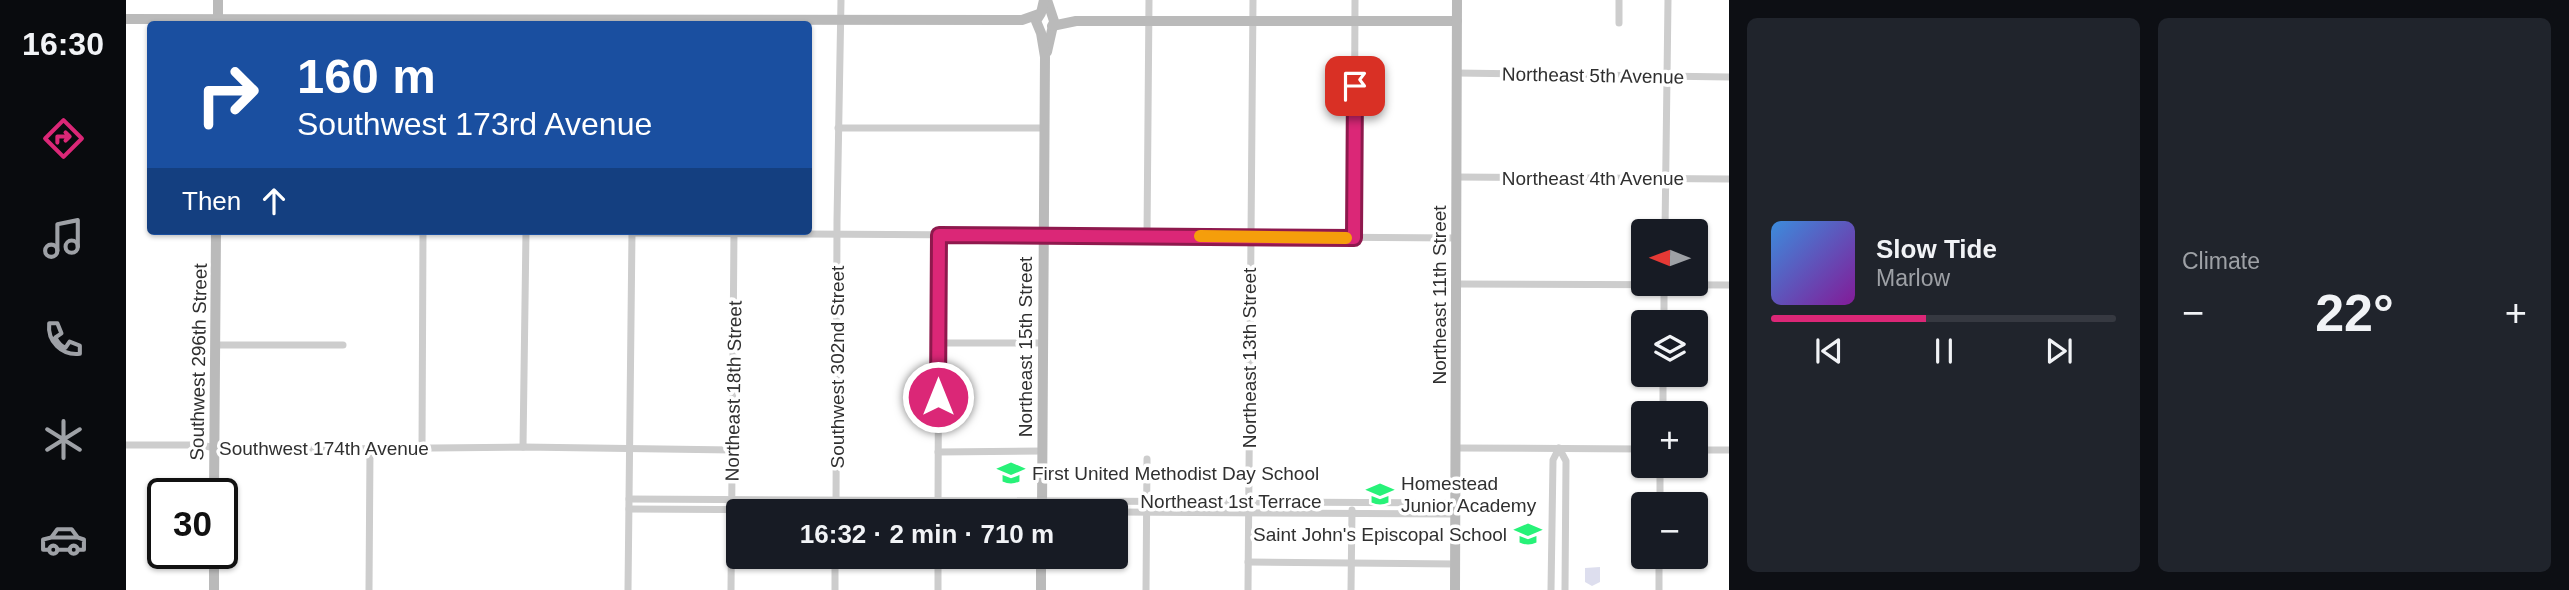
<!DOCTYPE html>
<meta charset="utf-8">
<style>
:root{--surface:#171b24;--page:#20242c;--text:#f1f3f6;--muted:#9ea1a6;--line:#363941;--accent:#db2777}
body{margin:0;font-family:Arial,sans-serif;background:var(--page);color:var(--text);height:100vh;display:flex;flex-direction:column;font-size:26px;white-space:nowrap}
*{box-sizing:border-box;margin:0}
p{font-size:23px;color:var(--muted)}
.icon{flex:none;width:38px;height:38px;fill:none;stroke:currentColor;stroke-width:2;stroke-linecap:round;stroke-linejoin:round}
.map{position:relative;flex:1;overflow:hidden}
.drawer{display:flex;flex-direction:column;gap:18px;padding:18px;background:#0d0f14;width:840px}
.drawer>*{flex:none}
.hud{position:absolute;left:21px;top:21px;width:665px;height:214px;border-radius:7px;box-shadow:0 2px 5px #0004;background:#1a4fa0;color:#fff;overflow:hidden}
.needle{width:46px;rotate:271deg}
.fabs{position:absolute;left:1505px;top:219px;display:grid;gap:14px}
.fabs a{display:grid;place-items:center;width:77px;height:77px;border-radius:7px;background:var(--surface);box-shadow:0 2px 5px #0004;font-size:35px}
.speed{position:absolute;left:21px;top:478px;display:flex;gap:14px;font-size:35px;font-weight:700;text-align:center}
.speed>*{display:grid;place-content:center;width:91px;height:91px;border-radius:50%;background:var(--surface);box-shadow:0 2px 5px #0004;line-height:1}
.speed .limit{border:4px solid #111;border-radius:10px;background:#fff;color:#111}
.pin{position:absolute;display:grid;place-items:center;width:60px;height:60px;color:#fff;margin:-30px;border-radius:14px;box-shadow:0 4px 10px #0006}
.me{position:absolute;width:77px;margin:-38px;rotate:0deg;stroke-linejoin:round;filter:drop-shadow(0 0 5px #0008)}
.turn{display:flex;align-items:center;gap:24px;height:147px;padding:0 35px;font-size:32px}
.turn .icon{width:91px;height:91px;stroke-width:2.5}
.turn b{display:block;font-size:49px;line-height:60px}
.then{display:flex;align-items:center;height:66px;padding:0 35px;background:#0003;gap:14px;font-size:26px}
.big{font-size:52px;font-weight:600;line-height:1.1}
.drawer .tile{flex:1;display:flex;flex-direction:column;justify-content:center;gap:10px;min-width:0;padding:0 24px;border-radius:10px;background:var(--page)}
.song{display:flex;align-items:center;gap:21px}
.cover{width:84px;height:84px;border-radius:10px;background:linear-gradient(135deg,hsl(210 70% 55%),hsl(290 70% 35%))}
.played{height:7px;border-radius:4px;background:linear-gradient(90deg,var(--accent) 45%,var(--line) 45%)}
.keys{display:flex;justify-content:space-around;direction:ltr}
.heat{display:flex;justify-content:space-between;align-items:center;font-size:38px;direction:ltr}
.drawer .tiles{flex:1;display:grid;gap:18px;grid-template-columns:repeat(2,1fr)}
.trip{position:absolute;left:600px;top:499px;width:402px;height:70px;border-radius:7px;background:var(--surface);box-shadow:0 2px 5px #0004;font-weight:600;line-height:70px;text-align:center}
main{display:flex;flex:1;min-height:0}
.tabs{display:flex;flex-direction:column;width:126px;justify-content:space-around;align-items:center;background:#090b0e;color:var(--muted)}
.tabs .icon{width:49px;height:49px}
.tabs .selected{color:var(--accent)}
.tabs b{font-size:32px;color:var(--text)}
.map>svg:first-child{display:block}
</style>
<main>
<nav class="tabs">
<b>16:30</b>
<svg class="icon selected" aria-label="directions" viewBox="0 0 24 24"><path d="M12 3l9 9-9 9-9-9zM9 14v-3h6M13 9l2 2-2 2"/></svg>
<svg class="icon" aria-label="music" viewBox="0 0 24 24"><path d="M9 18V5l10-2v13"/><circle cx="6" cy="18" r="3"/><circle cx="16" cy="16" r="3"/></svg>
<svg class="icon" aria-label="phone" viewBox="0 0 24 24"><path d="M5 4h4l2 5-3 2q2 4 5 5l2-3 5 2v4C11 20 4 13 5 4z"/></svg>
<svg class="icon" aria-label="climate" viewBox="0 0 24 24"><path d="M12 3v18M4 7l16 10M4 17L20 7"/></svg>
<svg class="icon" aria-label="car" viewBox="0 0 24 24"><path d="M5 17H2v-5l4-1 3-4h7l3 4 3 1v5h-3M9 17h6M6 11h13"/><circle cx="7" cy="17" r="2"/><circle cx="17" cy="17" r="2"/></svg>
</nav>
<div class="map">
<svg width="1603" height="590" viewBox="0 0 1603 590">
<rect width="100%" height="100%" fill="#fff"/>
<polygon fill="#dddeee" points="1474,567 1474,582 1466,586 1459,582 1459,568"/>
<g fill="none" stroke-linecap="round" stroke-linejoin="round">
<g stroke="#cdcdcd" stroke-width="7">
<polyline points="1493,23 1493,0"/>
<polyline points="1331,73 1603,77"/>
<polyline points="712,128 919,128"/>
<polyline points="1330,177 1603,179"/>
<polyline points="90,231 297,232"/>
<polyline points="1539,231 1542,0"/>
<polyline points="506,233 1331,238"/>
<polyline points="1021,236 1023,0"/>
<polyline points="1228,238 1229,0"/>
<polyline points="1330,284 1603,285"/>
<polyline points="1538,322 1538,284"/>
<polyline points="812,343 917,343"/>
<polyline points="91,345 217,345"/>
<polyline points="1537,413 1537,374"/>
<polyline points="0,445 75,445 98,450 397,447 606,450"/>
<polyline points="397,447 400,231"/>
<polyline points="1330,448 1517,449"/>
<polyline points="296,449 297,231"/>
<polyline points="1570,450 1603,450"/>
<polyline points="812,452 916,451"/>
<polyline points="503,499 1330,503"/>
<polyline points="1534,504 1534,466"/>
<polyline points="503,509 916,511"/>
<polyline points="710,511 711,220 715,0"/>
<polyline points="812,511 813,235"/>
<polyline points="990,512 1330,514"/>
<polyline points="1122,562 1330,564"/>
<polyline points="243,590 244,450"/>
<polyline points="502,590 506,231"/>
<polyline points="605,590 608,231"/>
<polyline points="709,590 709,556"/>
<polyline points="812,590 812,556"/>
<polyline points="1020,590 1021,459"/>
<polyline points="1122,590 1127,0"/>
<polyline points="1225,590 1226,510"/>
<polyline points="1425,590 1427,460 1433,448 1440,461 1439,590"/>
<polyline points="1533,590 1533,556"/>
</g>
<g stroke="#bababa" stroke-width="10">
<polyline points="921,0 928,21 921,52"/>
<polyline points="0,19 896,20 913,14"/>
<polyline points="92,22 92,0"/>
<polyline points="926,26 950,21 1331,21"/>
<polyline points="88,494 90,231"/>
<polyline points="916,511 919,57 915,33 910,21 915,13 918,0"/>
<polyline points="88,590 88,553"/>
<polyline points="915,590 915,556"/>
<polyline points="1329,590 1331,0"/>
</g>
</g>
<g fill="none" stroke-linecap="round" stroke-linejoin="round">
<defs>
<polyline id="route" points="812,397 813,235 1228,238 1229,86"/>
</defs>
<use href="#route" stroke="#8e194d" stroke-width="18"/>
<use href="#route" stroke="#db2777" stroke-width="12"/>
<polyline stroke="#f59e0b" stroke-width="12" points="1074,236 1220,238"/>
</g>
<defs>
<symbol id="school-bare" viewBox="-9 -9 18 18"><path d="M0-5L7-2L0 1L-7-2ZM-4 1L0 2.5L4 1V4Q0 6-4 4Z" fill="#27f278" stroke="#fff" stroke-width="2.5" paint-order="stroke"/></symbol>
</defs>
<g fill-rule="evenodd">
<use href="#school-bare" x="866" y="454" width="38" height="38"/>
<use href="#school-bare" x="1235" y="475" width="38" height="38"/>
<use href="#school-bare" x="1383" y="515" width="38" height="38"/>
</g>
<g text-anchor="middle" stroke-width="7" stroke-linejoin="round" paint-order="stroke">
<g font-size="19" fill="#303030" stroke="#fff">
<text transform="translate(1467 75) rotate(1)" y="7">Northeast 5th Avenue</text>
<text x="1467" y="185">Northeast 4th Avenue</text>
<text transform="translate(1313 295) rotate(-90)" y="7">Northeast 11th Street</text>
<text transform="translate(899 347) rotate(-90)" y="7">Northeast 15th Street</text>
<text transform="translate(1123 358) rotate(-90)" y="7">Northeast 13th Street</text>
<text transform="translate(72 362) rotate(-89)" y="7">Southwest 296th Street</text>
<text transform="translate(711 367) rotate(-90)" y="7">Southwest 302nd Street</text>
<text transform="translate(607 391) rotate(-89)" y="7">Northeast 18th Street</text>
<text x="198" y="455">Southwest 174th Avenue</text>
<text x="1105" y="508">Northeast 1st Terrace</text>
</g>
<g font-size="19" fill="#303030" stroke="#fff" text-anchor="start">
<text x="906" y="480">First United Methodist Day School</text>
<text x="1275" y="490">Homestead<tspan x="1275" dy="22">Junior Academy</tspan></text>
<text x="1381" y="541" text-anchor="end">Saint John's Episcopal School</text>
</g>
</g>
</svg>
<div class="fabs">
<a><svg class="needle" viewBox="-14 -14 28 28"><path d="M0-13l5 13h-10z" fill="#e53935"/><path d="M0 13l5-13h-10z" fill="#9ea1a6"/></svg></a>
<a><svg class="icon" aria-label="layers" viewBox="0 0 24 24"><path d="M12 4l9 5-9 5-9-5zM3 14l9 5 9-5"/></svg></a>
<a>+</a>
<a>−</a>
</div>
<div class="speed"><div class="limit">30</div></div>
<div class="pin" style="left:1229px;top:86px;background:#d93025"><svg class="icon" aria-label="arrive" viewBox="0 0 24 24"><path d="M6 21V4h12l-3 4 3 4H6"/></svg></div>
<svg class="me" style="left:812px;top:397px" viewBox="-20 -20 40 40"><circle r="17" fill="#db2777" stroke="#fff" stroke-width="3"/><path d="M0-11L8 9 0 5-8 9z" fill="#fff"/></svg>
<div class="trip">16:32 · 2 min · 710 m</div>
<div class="hud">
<div class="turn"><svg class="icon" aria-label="right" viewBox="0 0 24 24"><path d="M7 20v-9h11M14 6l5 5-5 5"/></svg><div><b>160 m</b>Southwest 173rd Avenue</div></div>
<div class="then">Then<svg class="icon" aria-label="ahead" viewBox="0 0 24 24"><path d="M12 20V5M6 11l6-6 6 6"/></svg></div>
</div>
</div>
<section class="drawer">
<div class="tiles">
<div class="tile">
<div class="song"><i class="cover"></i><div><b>Slow Tide</b><p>Marlow</p></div></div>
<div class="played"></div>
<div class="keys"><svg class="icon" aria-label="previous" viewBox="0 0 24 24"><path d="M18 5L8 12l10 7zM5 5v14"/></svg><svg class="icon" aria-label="pause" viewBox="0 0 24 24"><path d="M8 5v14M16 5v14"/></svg><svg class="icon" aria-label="next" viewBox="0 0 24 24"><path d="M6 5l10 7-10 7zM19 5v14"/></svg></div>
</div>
<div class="tile"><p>Climate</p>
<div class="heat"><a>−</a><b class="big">22°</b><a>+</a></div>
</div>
</div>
</section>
</main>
